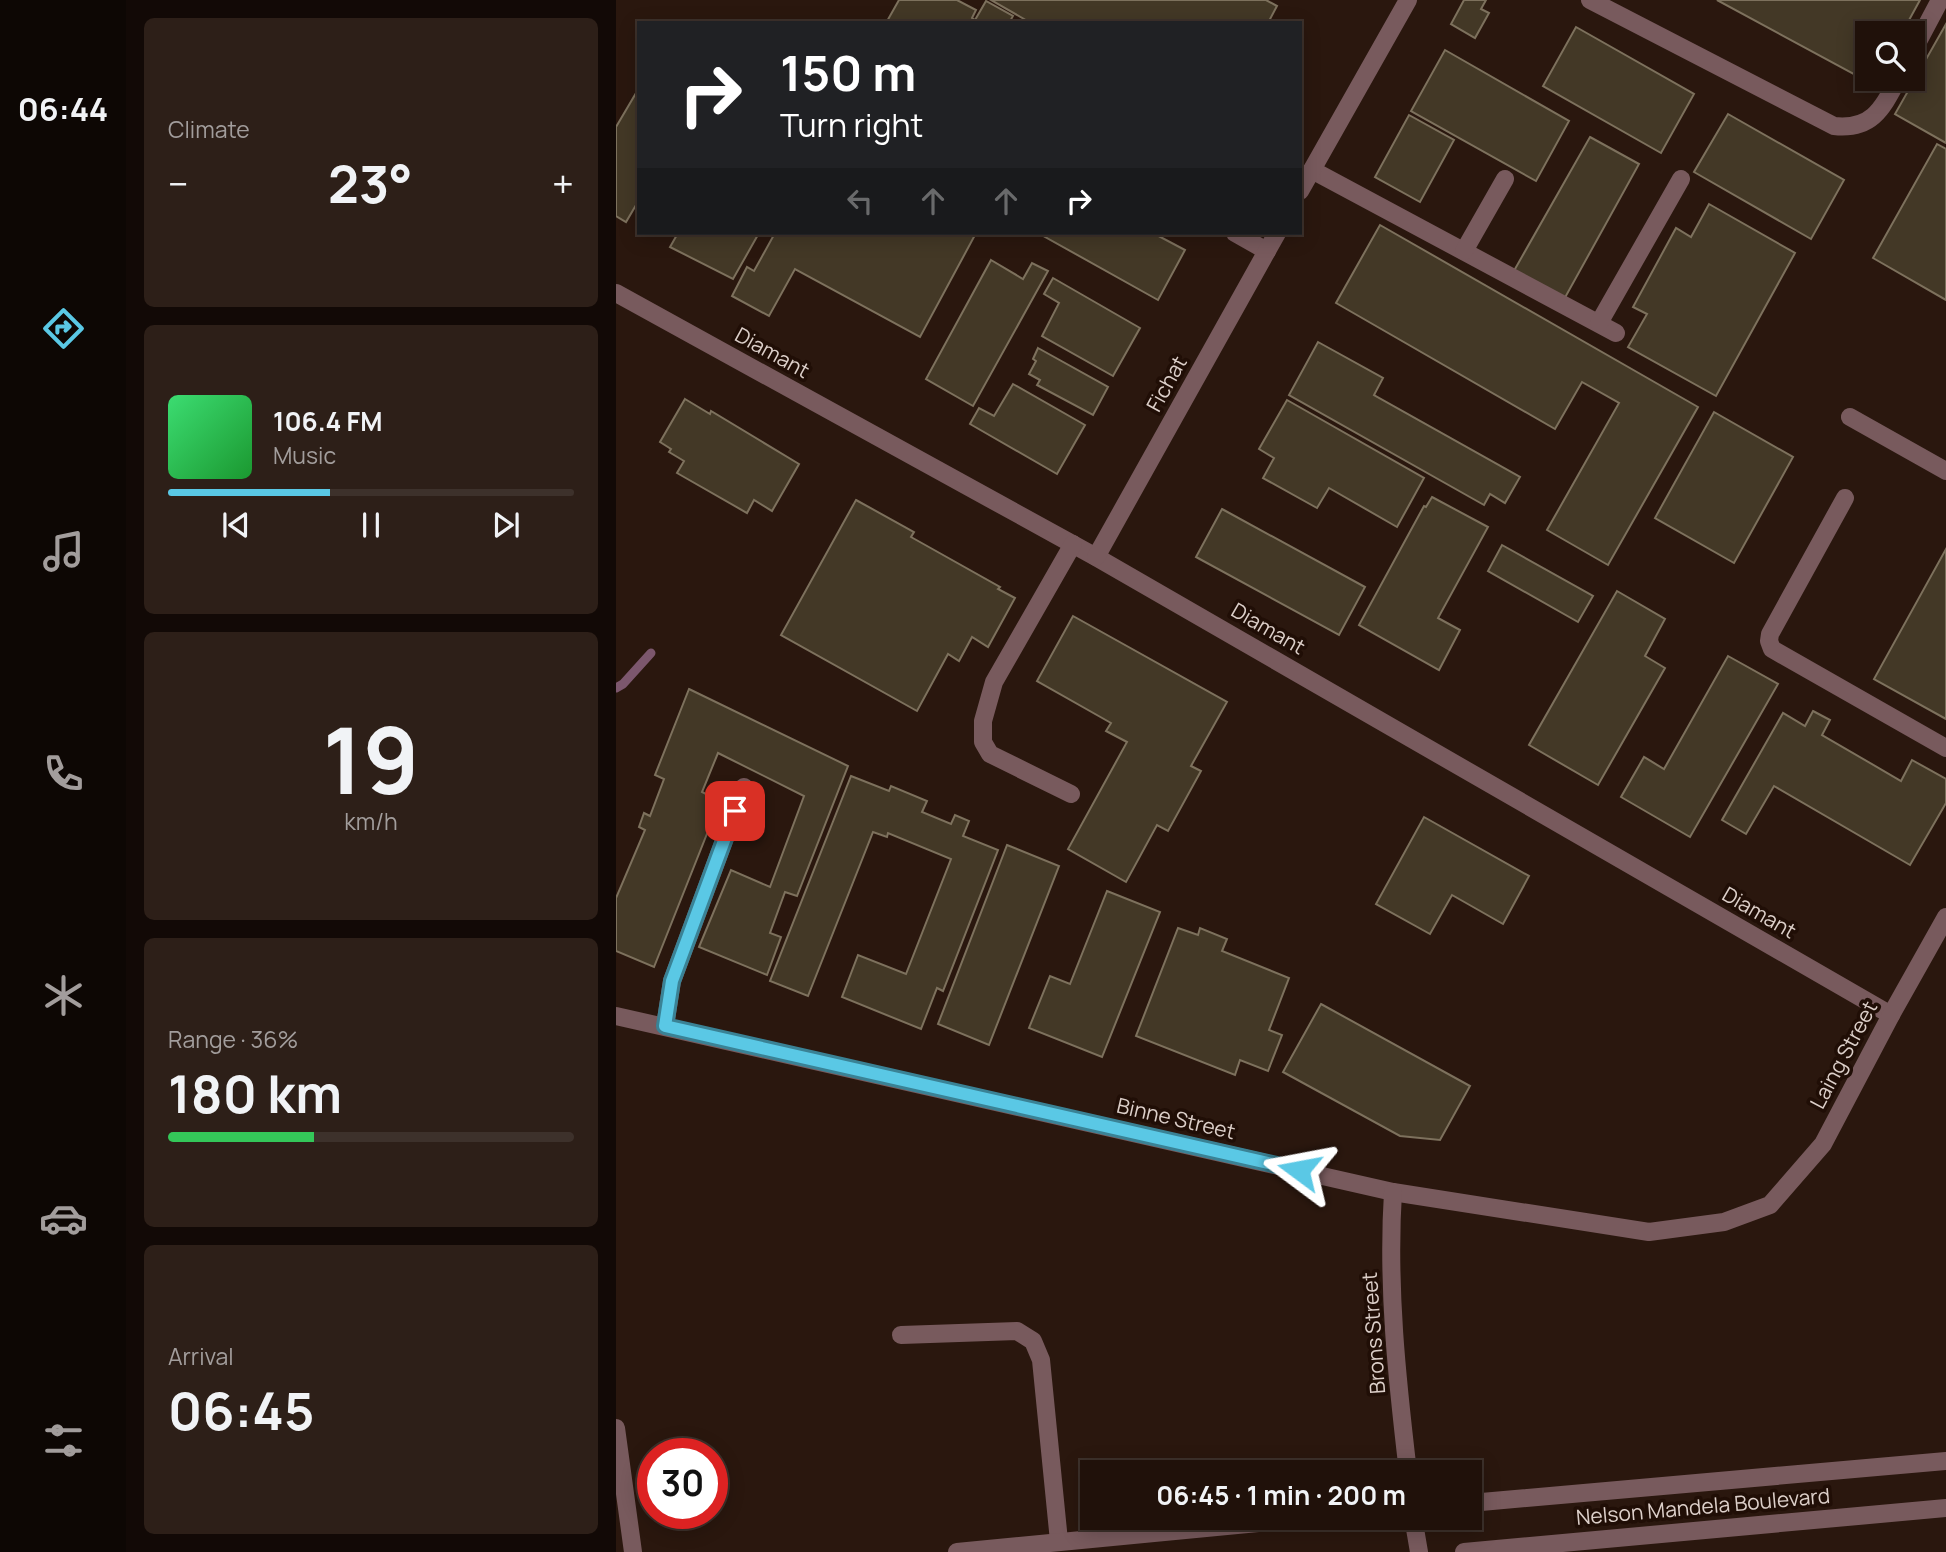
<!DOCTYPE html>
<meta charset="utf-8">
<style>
:root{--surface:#20110a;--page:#2d1f18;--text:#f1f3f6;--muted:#a29d9c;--line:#3d312b;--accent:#5ac8e5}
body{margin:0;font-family:Manrope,sans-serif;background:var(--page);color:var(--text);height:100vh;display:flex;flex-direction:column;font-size:26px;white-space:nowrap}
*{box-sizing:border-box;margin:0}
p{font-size:23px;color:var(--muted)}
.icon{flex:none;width:38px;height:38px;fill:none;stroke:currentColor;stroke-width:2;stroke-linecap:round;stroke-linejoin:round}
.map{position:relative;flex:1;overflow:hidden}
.side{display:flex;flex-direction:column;gap:18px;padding:18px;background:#120906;width:490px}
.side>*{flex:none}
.guide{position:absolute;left:21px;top:21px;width:665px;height:214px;border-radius:0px;box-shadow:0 4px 18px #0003,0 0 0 2px var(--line);background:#202124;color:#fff;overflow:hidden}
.tools{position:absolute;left:1239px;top:21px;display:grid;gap:14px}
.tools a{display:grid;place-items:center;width:70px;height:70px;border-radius:0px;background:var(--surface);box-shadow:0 4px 18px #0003,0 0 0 2px var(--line);font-size:35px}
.speed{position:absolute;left:21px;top:1438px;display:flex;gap:14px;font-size:35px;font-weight:700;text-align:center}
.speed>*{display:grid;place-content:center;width:91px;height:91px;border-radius:50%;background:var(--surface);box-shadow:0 4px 18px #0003,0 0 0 2px var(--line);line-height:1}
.speed .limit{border:10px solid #d22;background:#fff;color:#111}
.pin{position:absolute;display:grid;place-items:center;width:60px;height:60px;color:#fff;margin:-30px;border-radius:14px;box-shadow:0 4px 10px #0006}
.me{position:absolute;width:77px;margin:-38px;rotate:283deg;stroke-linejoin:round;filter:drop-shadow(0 0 5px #0008)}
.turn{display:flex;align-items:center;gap:24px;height:147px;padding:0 28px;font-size:32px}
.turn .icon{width:91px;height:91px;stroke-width:2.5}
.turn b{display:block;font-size:49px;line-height:60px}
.lanes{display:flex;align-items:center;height:66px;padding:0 28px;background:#0003;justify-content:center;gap:35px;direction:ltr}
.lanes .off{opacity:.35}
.big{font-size:52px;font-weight:700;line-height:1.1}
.side .tile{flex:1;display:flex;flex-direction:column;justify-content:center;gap:10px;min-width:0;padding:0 24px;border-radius:10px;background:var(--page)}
.side .dial{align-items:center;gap:0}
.dial b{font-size:91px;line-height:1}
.song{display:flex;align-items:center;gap:21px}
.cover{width:84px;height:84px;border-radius:10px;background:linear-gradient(135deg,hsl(140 70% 55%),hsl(130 70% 35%))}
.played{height:7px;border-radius:4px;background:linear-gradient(90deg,var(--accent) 40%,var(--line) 40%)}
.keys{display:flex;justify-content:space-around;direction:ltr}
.heat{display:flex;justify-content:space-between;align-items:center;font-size:38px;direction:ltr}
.charge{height:10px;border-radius:5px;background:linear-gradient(90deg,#34c759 36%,var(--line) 0)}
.trip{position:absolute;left:464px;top:1460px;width:402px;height:70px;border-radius:0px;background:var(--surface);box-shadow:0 4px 18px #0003,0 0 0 2px var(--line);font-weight:700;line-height:70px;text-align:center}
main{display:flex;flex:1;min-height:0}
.tab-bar{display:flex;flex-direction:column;width:126px;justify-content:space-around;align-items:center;background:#0d0704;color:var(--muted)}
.tab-bar .icon{width:49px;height:49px}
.tab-bar .on{color:var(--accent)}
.tab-bar b{font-size:32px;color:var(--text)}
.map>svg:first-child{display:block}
</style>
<main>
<nav class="tab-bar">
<b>06:44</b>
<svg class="icon on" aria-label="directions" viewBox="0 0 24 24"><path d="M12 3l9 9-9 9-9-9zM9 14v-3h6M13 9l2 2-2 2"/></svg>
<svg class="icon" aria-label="music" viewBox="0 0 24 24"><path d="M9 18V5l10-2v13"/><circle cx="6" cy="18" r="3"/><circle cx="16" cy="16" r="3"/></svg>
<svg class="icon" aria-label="phone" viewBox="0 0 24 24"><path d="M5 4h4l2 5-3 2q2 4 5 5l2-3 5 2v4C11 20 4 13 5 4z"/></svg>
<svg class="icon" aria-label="climate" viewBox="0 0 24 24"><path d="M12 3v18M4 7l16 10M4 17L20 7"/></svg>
<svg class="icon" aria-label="car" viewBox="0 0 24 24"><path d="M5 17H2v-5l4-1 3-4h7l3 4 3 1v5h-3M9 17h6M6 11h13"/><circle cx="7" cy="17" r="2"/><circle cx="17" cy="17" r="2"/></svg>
<svg class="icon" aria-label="filters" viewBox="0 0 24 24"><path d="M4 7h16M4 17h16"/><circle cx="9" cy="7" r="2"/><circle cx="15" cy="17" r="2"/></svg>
</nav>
<section class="side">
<div class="tile"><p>Climate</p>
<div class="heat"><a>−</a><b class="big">23°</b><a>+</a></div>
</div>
<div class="tile">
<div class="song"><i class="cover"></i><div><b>106.4 FM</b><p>Music</p></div></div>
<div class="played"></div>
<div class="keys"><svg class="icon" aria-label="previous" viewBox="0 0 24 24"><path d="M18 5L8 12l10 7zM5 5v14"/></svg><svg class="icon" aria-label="pause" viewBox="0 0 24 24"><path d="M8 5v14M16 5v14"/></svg><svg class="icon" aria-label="next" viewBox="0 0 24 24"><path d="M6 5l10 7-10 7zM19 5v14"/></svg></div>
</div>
<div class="tile dial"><b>19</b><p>km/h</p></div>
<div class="tile"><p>Range · 36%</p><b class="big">180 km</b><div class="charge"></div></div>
<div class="tile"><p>Arrival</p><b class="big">06:45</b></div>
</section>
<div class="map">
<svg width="1330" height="1552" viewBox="0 0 1330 1552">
<rect width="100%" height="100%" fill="#2a170e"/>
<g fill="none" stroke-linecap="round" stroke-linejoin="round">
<polyline stroke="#7c576d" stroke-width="9" points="0,688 7,684 35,653"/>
</g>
<g fill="#433826" stroke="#7d715d" stroke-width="2">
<polygon points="283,0 341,0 360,10 356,18 359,20 370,1 397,16 393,23 270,23"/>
<polygon points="375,0 650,0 661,6 652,23 415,23"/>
<polygon points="848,0 870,0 865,9 873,13 859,38 835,24"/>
<polygon points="1101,0 1304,0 1286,33 1251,33 1251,79 1262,79 1258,85"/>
<polygon points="1330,24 1330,143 1279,114"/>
<polygon points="960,27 1078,94 1045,153 927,86"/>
<polygon points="829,50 953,121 920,181 795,111"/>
<polygon points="23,88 23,200 10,222 0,216 0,127"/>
<polygon points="1112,114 1228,180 1195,239 1078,172"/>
<polygon points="793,115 838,140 804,202 759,177"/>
<polygon points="974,137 1023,164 946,303 895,276"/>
<polygon points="1321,144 1330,149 1330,300 1257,258"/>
<polygon points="1093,204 1179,253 1100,396 1012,347 1031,314 1017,307 1060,228 1075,237"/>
<polygon points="764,225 1082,407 992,565 931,530 1003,403 966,382 939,429 720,303"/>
<polygon points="62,233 143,233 117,279 54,247"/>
<polygon points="159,233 355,233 359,235 304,337 179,269 153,316 116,296 131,267 138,271"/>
<polygon points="422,233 537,233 569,250 542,300"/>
<polygon points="375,260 407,279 416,263 432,271 357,406 310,379"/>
<polygon points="437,278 524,328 497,376 426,336 443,303 428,294"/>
<polygon points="702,342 767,378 758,395 904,477 889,503 874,494 868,505 673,395"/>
<polygon points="422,348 492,387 477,415 421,385 424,380 413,374 420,361 417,359"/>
<polygon points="397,384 469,425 441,474 354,424 363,408 378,416"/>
<polygon points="69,399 94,414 95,411 183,464 156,511 138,500 131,513 61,473 68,461 53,452 55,449 44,442"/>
<polygon points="671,400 808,478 781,527 713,488 701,508 647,478 658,458 643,449"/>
<polygon points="1098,412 1177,457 1118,563 1039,518"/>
<polygon points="816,497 872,527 822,618 844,630 823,670 743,625 808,506 810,507"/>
<polygon points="240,500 298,532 295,537 384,587 382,589 399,598 372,647 356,637 343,661 332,654 301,711 165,635"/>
<polygon points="606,509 749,587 723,635 580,557"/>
<polygon points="886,545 977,596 962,622 872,571"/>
<polygon points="1330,549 1330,719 1258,679"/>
<polygon points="1001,591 1049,619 1029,656 1049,668 982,785 913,745"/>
<polygon points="457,616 611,702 575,766 585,771 552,831 541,825 510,882 452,849 511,742 490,731 495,723 421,681"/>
<polygon points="1112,656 1162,684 1074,837 1005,797 1028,757 1048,769"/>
<polygon points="73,689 232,766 181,896 169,892 154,933 165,937 151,975 83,947 115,870 154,887 188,796 102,753 86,792 104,801 38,967 0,951 0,898 29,830 23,827 28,813 34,816 48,779 39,775"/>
<polygon points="1197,711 1214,720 1206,735 1285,781 1296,760 1330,779 1330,803 1294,865 1158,786 1130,834 1106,820 1167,713 1189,726"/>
<polygon points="235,776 273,791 275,786 311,801 306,812 335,824 339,815 353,821 347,836 382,850 327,991 321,988 305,1029 226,997 242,955 290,974 335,859 272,833 271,837 257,832 192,996 154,981"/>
<polygon points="808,817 913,876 887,924 836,895 814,934 760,904"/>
<polygon points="391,845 443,866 373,1045 322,1024"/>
<polygon points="491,891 544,912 486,1057 413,1028 434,976 454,984"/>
<polygon points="562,928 582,935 584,928 611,939 606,951 673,978 653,1030 666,1035 652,1071 624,1060 619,1075 520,1036"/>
<polygon points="705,1004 854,1086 824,1140 784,1136 667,1072"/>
</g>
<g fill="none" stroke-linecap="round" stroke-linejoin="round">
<g stroke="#785a5d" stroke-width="18">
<path d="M974,0L1218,126C1256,130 1266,109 1282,79"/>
<polyline points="1297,51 1324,0"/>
<polyline points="696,170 1000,333"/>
<polyline points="684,191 792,0"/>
<polyline points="619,233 651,251"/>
<polyline points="848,251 889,179"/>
<polyline points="0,293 480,557 1275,1015"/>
<polyline points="983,323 1065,179"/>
<polyline points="1234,417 1330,471"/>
<polyline points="1229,498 1154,634 1153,641 1156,649 1330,748"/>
<polyline points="480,557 661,233"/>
<polyline points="455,794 374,754 367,742 367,721 378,682 457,544"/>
<polyline points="0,1016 777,1192 1033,1232 1108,1222 1154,1205 1207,1144 1275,1015 1330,917"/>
<polyline points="49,1026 56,981 128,787"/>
<path d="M777,1192C771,1285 781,1379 792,1472"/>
<polyline points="285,1335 401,1331 417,1341 425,1360 443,1541"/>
<polyline points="0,1428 17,1552"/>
<polyline points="854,1503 1330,1461"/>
<polyline points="797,1517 803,1552"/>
<polyline points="341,1552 704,1517"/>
<polyline points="848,1552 1330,1508"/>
</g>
</g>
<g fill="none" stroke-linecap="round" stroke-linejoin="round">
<defs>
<polyline id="route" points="119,811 56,981 49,1026 683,1170"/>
</defs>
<use href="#route" stroke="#3a8295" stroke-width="18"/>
<use href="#route" stroke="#5ac8e5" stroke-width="12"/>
</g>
<g text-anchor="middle" stroke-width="7" stroke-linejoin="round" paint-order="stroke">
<g font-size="21" fill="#dccfc9" stroke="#200e06">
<text transform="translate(156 353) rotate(29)" y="7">Diamant</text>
<text transform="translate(551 384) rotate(-61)" y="7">Fichat</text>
<text transform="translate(652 629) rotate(30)" y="7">Diamant</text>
<text transform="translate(1143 913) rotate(30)" y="7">Diamant</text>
<text transform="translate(1228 1055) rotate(-62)" y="7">Laing Street</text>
<text transform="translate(560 1119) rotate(13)" y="7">Binne Street</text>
<text transform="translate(758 1333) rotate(-94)" y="7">Brons Street</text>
<text transform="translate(1087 1507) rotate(-5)" y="7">Nelson Mandela Boulevard</text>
</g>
</g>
</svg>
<div class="tools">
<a><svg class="icon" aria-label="search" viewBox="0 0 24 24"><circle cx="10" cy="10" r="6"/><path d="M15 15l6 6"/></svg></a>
</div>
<div class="speed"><div class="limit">30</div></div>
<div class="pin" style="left:119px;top:811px;background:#d93025"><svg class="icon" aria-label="arrive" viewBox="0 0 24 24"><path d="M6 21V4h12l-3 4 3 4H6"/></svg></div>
<svg class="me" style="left:683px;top:1170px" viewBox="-20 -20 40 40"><path d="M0-17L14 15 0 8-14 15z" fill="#5ac8e5" stroke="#fff" stroke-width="4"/></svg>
<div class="trip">06:45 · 1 min · 200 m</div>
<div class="guide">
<div class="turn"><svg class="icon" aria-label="right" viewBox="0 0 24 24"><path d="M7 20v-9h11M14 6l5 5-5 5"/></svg><div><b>150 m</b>Turn right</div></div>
<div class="lanes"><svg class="icon off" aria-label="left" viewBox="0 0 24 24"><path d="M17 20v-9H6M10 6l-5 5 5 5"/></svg><svg class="icon off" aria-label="ahead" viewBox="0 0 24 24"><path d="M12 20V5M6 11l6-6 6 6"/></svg><svg class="icon off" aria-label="ahead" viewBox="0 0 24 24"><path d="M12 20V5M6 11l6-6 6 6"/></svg><svg class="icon" aria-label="right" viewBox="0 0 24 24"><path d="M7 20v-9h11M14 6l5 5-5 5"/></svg></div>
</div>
</div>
</main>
